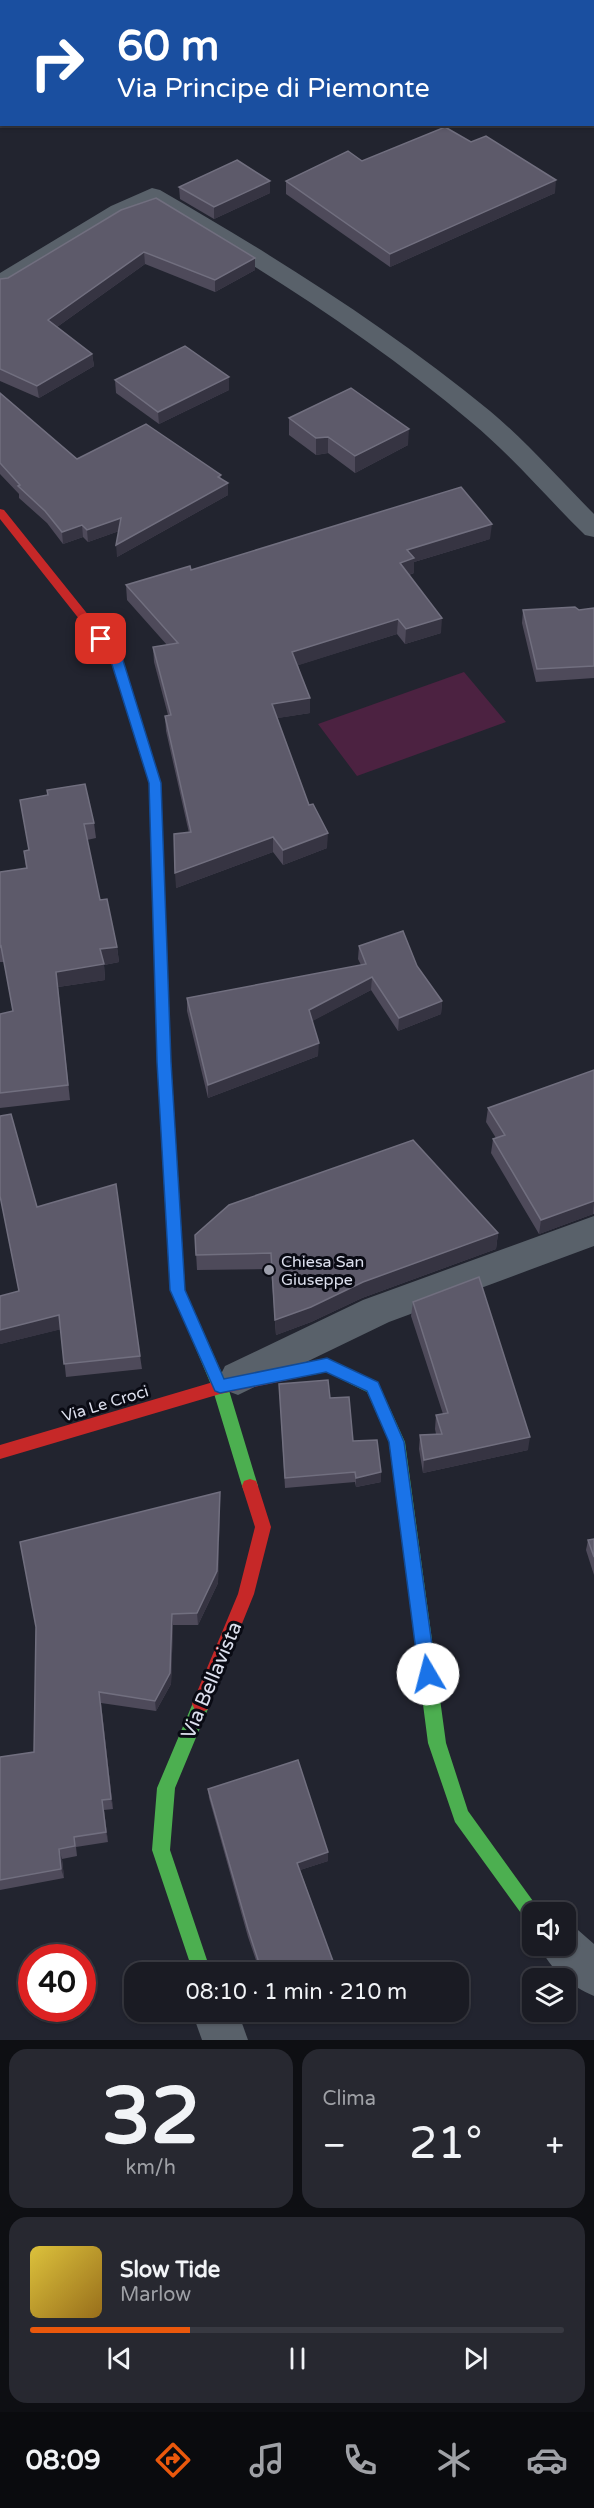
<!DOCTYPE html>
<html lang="it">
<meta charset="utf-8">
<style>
:root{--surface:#1a1b23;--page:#272830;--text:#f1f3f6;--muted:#9fa1a6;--line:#383941;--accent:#ea580c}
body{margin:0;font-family:"Varela Round",sans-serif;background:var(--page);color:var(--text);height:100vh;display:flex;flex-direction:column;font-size:22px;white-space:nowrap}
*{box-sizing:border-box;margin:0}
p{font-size:20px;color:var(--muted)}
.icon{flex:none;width:33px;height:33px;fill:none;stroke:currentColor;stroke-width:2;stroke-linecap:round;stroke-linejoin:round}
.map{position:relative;height:2040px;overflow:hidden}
.details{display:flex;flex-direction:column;gap:9px;padding:9px;background:#0e0f13;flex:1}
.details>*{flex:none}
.hud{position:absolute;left:0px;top:0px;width:594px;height:126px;box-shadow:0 2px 4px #0004,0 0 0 2px var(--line);background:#1a4fa0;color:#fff;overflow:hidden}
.buttons{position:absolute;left:522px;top:1902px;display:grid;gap:12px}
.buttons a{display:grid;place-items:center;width:54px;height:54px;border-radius:12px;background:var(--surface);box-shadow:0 2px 4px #0004,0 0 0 2px var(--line);font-size:30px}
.speed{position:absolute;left:18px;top:1944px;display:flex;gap:12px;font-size:30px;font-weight:700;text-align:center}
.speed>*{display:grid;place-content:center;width:78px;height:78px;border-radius:50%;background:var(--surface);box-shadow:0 2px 4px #0004,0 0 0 2px var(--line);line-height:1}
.speed .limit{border:9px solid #d22;background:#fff;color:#111}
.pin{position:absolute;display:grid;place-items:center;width:51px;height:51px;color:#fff;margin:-26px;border-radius:12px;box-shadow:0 3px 9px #0006}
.me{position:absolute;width:66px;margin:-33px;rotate:352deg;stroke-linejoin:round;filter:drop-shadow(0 0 4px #0008)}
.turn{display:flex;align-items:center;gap:21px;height:126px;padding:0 18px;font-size:27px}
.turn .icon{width:78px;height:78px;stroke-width:2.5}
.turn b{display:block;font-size:42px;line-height:51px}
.big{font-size:45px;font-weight:600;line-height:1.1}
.details .tile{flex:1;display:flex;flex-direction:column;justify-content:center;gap:9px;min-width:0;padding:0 21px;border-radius:18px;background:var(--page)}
.details .dial{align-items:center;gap:0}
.dial b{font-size:78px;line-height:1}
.song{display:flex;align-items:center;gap:18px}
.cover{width:72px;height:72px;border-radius:9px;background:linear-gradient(135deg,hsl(50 70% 55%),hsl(40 70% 35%))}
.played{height:6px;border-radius:3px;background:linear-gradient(90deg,var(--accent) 30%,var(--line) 30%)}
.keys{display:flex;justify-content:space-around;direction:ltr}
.heat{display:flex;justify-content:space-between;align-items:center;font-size:33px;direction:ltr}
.details .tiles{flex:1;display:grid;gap:9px;grid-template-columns:1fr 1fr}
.tile:last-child{grid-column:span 2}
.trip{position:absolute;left:124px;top:1962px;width:345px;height:60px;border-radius:18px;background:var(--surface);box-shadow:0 2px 4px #0004,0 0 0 2px var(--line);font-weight:600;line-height:60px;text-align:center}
.tab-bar{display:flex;height:96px;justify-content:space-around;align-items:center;background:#0a0b0e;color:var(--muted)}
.tab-bar .icon{width:42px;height:42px}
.tab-bar .current{color:var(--accent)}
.tab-bar b{font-size:27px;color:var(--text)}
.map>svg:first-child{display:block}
</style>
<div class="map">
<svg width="594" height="2040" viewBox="0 0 594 2040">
<rect width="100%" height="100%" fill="#22242f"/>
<polygon fill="#4c2241" points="464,672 506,722 357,776 318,724"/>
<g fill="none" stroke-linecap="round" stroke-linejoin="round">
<g fill="#59616a" fill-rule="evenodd">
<path d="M152,188L160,190C274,256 388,327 490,411C527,442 560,480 594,514V537L585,535C547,498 512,456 471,422C373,339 262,269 151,204L127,216L8,288L0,290V273L111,206Z"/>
<polygon points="594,1216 594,1246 389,1322 238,1395 225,1390 219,1378 225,1366 363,1300"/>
<path d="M566,1925L578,1930L594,1944V1996C571,1986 549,1969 540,1946H566Z"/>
<polygon points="192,2012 238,2012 248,2040 202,2040"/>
</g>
<g fill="#4caf50" fill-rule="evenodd">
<polygon points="158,873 164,878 171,1062 185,1290 228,1387 258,1486 256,1491 250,1493 244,1491 242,1486 212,1387 171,1290 157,1062 152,878"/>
<polygon points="327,1358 378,1382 405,1442 446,1743 468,1811 538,1908 540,1912 532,1912 532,1923 526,1920 455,1822 428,1743 389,1442 367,1392 326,1372 312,1375 307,1373 304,1368 307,1363"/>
<polygon points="201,1696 207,1698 210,1704 175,1788 170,1850 211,1972 193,1972 152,1850 157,1788 195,1698"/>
</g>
<g fill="#c62828" fill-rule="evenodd">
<polygon points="0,509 4,510 122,657 161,783 164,878 163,881 158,883 152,878 149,783 110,658 0,519"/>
<polygon points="312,1361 317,1363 320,1368 317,1373 312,1375 220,1394 0,1459 0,1445 220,1380"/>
<polygon points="250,1479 256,1481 258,1486 271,1527 254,1594 207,1710 201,1712 195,1710 192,1704 238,1594 255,1527 242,1486 244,1481"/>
</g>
</g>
<g fill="#4e4a5a">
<polygon points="0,0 2,2 2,28 0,27"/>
<polygon points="362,161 555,193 390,267 286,194 286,181"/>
<polygon points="270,181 270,193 214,219 180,199 179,187"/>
<polygon points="121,210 255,270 215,292 145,264 57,327 92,354 94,366 39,398 0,381 0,279 8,278"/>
<polygon points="115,380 229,390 159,424 116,393"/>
<polygon points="0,393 77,459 221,475 221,478 228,495 117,557 119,531 88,542 83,537 63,544 47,523 19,498 19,494 0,474"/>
<polygon points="289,418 408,445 355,473 328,453 316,455 289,435"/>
<polygon points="490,539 414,562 414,573 409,575 441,633 405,644 397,634 298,665 310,713 277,718 309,805 327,848 283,865 273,852 176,888 189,833 166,731 165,716 168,715 154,662 153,647 167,645 127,600 126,585 191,570"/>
<polygon points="594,608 594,678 536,682 522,623 523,610 579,610"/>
<polygon points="20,800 94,823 96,838 87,840 100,900 117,947 119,962 104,965 105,980 58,987 70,1100 0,1108 0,1014 13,1011 4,962 0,962 0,872 26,868 24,851 29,850"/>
<polygon points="359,946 417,966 442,1001 441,1014 398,1031 371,990 312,1021 318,1056 208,1098 187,1011 187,998 361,965 358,959"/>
<polygon points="594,1070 594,1214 593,1214 539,1234 491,1153 493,1139 496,1138 486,1122 488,1108"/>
<polygon points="37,1207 140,1356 142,1369 66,1377 61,1329 0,1344 19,1291"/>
<polygon points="498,1233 496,1249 362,1298 311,1322 276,1335 271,1269 197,1270 195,1235"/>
<polygon points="413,1302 528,1450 423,1473 419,1449 420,1435 436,1434 435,1429 436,1415 443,1414 411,1316"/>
<polygon points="279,1384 330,1398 353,1441 381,1472 381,1482 356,1487 355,1482 285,1488"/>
<polygon points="220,1504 218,1583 198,1625 173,1625 171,1684 156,1711 101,1703 113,1809 104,1810 108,1842 76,1847 77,1856 62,1859 64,1878 0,1890 0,1757 34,1752"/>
<polygon points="594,1539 594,1575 586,1550 588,1540"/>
<polygon points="208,1789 328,1852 328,1861 300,1870 337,1972 260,1972 248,1937 209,1798"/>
</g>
<g fill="#363442">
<polygon points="594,15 594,26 592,27 592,16"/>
<polygon points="556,180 555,193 390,267 390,254"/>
<polygon points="270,181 270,193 214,219 214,207"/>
<polygon points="144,252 145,264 50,332 48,320"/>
<polygon points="255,258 255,270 215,292 215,280"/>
<polygon points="92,354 94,366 39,398 37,386"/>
<polygon points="229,377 229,390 159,424 158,412"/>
<polygon points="409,429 408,445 355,473 355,456"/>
<polygon points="328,437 328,453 316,455 316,438"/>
<polygon points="221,475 221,487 228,483 228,495 117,557 116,545"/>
<polygon points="121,518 122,530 88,542 87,530"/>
<polygon points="492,524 490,539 414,562 414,573 399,578 400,563 407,550"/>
<polygon points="82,525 83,537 63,544 62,532"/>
<polygon points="442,618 441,633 405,644 406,629"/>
<polygon points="398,619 397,634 293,667 292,652"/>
<polygon points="310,698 310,713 272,719 272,704"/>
<polygon points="328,833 327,848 283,865 283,850"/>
<polygon points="273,837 273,852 176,888 175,873"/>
<polygon points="117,947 119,962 104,965 105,980 58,987 70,1100 56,972 100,949"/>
<polygon points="372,977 371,990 309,1023 309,1010"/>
<polygon points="442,1001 441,1014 398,1031 399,1018"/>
<polygon points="319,1043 318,1056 208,1098 208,1085"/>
<polygon points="594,1201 593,1214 539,1234 541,1220"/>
<polygon points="498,1233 496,1249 362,1298 311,1322 276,1335 275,1320 363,1282"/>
<polygon points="59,1315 62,1329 0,1344 0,1330"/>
<polygon points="530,1437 528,1450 423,1473 424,1460"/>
<polygon points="381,1472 381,1482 356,1487 356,1478"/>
<polygon points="220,1492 220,1504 218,1583 198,1625 197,1613"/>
<polygon points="172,1614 173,1625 171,1684 156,1711 155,1701"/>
<polygon points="99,1692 101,1703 113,1809 111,1799"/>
<polygon points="102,1800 104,1810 108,1842 106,1832"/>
<polygon points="59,1849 62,1859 64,1878 61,1869"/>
<polygon points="328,1852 328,1861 297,1871 297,1863"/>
</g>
<g fill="#5d5a6a" stroke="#716f7f" stroke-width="1.5">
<polygon points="0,0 70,0 71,2 2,2 2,16 0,15"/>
<polygon points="545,0 587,0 591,2 542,2"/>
<polygon points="592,2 594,3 594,15 592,16"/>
<polygon points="445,127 471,142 486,136 556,180 390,254 286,181 348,151 362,161"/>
<polygon points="237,160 270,181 214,207 179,187"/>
<polygon points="156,198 255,258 215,280 144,252 48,320 92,354 37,386 0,369 0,279 8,278 121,210"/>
<polygon points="185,346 229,377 158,412 115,380"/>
<polygon points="351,388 409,429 355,456 328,437 316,438 289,418"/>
<polygon points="0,393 77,459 146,424 221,475 218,477 228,483 116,545 121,518 87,530 82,525 62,532 45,511 18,486 20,485 0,463"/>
<polygon points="461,487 492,524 407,550 414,558 400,563 442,618 406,629 398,619 292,652 310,698 272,704 309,805 313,804 328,833 283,850 273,837 175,873 174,834 191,832 165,716 171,715 153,647 178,643 126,585 190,566 191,570"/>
<polygon points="575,607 579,610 594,608 594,666 537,669 523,610"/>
<polygon points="85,784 94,823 84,824 100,900 107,899 117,947 100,949 104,964 56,972 68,1085 0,1093 0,1014 13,1011 1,946 0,947 0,872 27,868 24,851 29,850 20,800 48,795 47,790"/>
<polygon points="403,931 417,966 442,1001 399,1018 372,977 309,1010 319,1043 208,1085 187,998 366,964 359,946"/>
<polygon points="594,1070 594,1201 541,1220 493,1139 505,1135 488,1108"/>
<polygon points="11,1114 37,1207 116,1184 140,1356 64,1364 59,1315 0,1330 0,1296 19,1291 0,1196 0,1116"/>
<polygon points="413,1140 498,1233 363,1282 311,1307 275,1320 271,1253 196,1255 195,1235 229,1205"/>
<polygon points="479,1277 530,1437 424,1460 420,1435 442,1434 436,1415 448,1413 413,1302"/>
<polygon points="328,1380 330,1398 349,1397 353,1441 377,1440 381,1472 356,1478 355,1472 285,1478 279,1384"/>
<polygon points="220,1492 217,1571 197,1613 172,1614 170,1673 155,1701 99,1692 111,1799 102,1800 106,1832 74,1837 75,1846 59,1849 61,1869 0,1880 0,1757 34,1752 36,1627 20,1542"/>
<polygon points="594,1539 594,1557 588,1540"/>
<polygon points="298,1760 328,1852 297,1863 337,1972 262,1972 248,1929 208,1789"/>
</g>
<polygon fill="#1a73e8" stroke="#114b97" stroke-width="1.5" points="101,635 105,636 122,657 161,783 171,1062 185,1290 224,1379 327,1358 378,1382 404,1442 436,1674 434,1680 428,1682 421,1680 419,1674 389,1442 367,1391 326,1372 220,1393 215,1391 170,1290 157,1062 149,783 110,658 95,639"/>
<circle fill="#9c9eab" stroke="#090a13" stroke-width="2" cx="269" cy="1270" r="6"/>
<g text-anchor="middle" stroke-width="6" stroke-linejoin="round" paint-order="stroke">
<g font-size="16" fill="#dde0ee" stroke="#090a13" text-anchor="start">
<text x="281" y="1267">Chiesa San<tspan x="281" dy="18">Giuseppe</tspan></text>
</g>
<g font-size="16" fill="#dde0ee" stroke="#090a13">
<text transform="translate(105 1403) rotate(-17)" y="6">Via Le Croci</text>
</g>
<g font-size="20" fill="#dde0ee" stroke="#090a13">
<text transform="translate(211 1680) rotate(-67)" y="7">Via Bellavista</text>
</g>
</g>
</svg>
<div class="buttons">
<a><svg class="icon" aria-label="sound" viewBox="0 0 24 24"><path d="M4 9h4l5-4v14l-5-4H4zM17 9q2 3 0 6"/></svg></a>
<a><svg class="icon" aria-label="layers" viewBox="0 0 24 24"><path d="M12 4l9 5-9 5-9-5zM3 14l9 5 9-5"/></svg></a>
</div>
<div class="speed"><div class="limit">40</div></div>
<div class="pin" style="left:101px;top:639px;background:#d93025"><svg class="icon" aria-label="arrive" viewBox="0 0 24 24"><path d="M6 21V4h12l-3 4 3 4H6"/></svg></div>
<svg class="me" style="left:428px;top:1674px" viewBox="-20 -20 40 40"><circle r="19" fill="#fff"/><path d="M0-13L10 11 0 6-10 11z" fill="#1a73e8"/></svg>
<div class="trip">08:10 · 1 min · 210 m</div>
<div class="hud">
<div class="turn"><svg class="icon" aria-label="right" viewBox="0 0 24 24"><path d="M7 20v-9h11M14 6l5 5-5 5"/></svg><div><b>60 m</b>Via Principe di Piemonte</div></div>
</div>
</div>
<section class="details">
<div class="tiles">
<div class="tile dial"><b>32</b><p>km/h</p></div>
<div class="tile"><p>Clima</p>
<div class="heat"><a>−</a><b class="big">21°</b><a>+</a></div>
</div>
<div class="tile">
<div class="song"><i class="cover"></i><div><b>Slow Tide</b><p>Marlow</p></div></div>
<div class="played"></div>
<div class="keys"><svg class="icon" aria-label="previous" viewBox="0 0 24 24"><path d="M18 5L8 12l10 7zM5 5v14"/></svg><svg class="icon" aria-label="pause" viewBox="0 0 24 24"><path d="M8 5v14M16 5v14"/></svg><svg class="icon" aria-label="next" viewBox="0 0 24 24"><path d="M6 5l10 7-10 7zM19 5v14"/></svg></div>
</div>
</div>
</section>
<nav class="tab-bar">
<b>08:09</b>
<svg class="icon current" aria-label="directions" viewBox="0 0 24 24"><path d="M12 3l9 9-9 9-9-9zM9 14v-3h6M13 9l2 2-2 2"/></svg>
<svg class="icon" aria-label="music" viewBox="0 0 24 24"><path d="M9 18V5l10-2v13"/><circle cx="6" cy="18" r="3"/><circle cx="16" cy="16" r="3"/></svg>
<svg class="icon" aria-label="phone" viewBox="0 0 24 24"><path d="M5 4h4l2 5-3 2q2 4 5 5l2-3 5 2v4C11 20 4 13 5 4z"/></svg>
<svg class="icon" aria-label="climate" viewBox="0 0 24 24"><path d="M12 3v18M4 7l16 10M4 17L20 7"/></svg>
<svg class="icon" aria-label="car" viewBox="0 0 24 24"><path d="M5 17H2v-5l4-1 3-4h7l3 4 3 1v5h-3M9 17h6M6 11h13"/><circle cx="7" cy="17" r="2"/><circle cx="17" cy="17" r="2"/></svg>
</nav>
